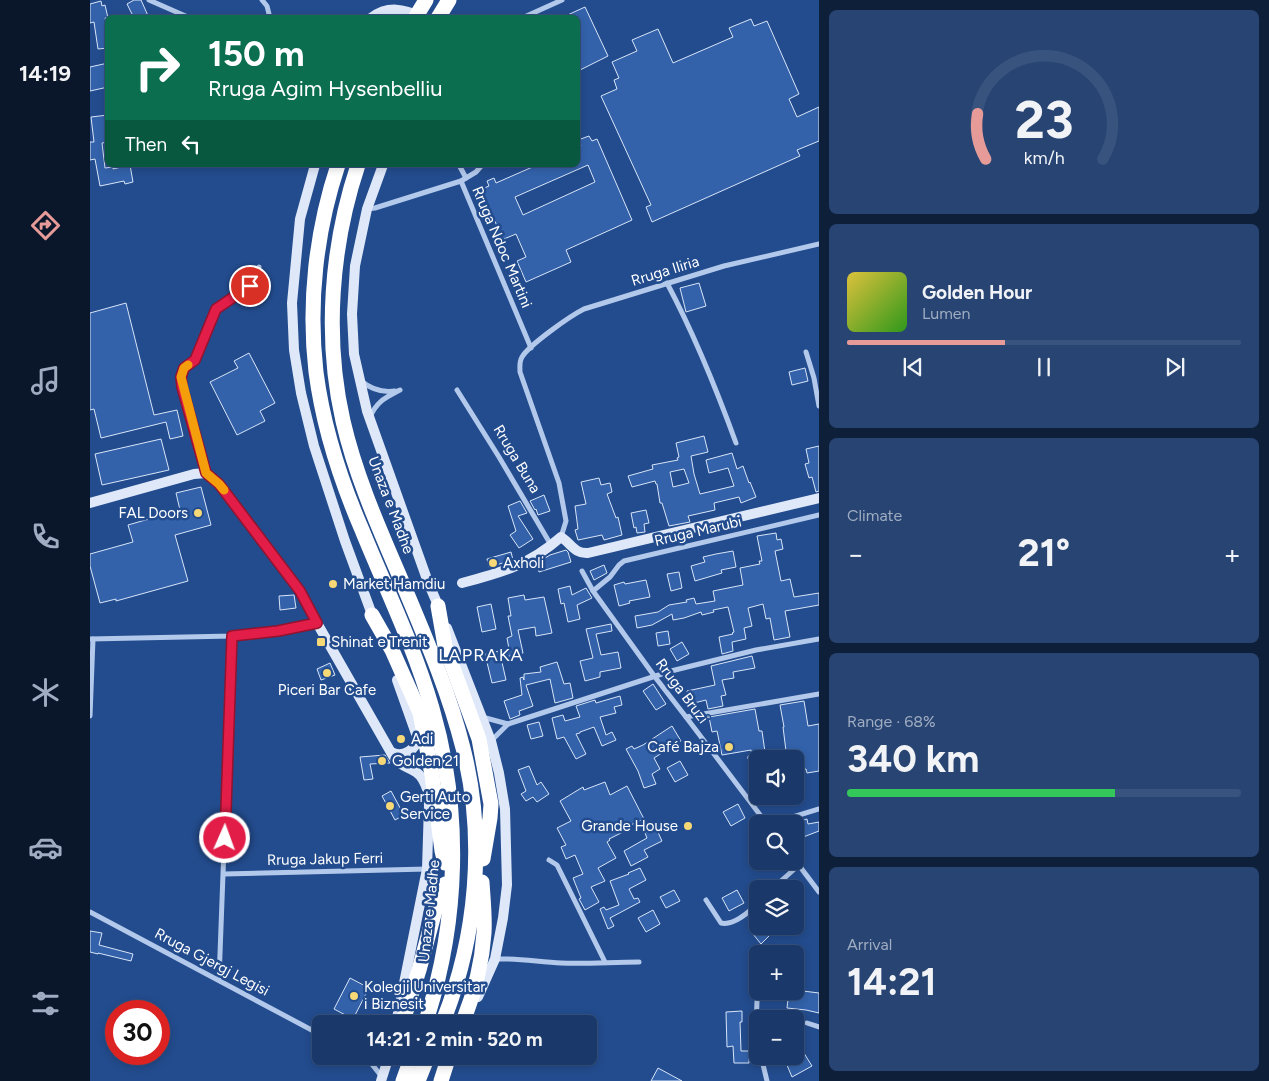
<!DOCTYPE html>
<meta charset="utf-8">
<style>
:root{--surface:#1a396a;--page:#274472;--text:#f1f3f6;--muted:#9facc1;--line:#38537e;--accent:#e69b98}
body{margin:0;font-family:Figtree,sans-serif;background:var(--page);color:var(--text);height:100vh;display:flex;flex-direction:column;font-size:19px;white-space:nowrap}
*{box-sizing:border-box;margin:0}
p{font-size:16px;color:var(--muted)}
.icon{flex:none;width:28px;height:28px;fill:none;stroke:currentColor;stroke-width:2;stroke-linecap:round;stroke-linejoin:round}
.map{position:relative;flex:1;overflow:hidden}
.panel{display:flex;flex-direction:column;gap:10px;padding:10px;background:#0e1f3a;width:450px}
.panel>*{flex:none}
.banner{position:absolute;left:15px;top:15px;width:475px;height:152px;border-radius:8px;box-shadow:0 2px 8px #0003,0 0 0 1px var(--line);background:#0b6e4f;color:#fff;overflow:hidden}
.tools{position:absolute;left:659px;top:750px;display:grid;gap:10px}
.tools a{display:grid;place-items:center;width:55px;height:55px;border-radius:8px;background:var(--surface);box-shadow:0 2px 8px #0003,0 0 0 1px var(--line);font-size:25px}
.speed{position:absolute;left:15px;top:1000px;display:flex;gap:10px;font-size:25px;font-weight:700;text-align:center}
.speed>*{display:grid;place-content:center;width:65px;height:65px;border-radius:50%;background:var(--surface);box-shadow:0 2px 8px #0003,0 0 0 1px var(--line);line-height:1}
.speed .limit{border:8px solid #d22;background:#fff;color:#111}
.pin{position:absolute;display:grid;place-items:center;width:42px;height:42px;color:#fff;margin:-21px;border:2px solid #fff;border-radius:50%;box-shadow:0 1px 5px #0007}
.me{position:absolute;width:55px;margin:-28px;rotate:2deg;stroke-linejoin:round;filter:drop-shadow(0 0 4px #0008)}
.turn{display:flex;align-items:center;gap:18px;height:105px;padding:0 20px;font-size:22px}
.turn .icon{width:65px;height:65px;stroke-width:2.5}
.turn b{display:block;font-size:35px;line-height:42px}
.then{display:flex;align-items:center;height:48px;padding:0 20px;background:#0003;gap:10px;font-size:19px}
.big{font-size:38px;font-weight:700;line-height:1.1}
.panel .card{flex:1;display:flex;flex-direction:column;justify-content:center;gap:8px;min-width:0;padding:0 18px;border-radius:8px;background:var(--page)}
.panel .dial{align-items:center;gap:0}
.dial svg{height:130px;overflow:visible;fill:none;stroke:var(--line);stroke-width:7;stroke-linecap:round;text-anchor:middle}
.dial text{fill:var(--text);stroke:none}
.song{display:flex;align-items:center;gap:15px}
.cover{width:60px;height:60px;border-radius:8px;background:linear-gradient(135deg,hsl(50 70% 55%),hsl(110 70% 35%))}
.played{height:5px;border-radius:2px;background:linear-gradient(90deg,var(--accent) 40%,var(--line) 40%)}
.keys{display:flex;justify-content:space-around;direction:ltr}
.heat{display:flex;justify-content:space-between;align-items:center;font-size:28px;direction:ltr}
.charge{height:8px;border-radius:4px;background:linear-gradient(90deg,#34c759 68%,var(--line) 0)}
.trip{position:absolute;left:222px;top:1015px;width:285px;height:50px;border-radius:8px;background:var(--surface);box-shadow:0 2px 8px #0003,0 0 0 1px var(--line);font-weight:700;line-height:50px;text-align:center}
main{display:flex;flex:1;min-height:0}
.tab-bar{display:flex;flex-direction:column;width:90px;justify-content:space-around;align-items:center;background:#0a172a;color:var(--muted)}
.tab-bar .icon{width:35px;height:35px}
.tab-bar .selected{color:var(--accent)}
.tab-bar b{font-size:22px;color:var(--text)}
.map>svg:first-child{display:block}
</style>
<main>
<nav class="tab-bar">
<b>14:19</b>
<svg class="icon selected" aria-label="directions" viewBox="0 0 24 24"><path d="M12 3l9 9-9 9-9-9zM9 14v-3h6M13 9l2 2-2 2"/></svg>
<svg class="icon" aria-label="music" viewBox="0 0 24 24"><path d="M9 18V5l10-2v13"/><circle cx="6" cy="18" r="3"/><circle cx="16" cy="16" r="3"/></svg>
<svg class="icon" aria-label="phone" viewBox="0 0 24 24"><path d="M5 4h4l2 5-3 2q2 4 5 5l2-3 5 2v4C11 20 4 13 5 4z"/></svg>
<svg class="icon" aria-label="climate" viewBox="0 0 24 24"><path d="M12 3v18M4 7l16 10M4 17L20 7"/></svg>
<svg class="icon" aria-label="car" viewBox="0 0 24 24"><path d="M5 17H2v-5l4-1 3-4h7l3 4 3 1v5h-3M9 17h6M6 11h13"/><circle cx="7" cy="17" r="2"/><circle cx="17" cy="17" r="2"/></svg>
<svg class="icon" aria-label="filters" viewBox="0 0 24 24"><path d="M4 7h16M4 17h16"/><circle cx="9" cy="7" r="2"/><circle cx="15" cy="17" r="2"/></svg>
</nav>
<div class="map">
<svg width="729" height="1081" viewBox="0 0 729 1081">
<rect width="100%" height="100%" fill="#234c8e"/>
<g fill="#3362ab" stroke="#d8e5f8" fill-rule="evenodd">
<polygon points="44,0 51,0 59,18 44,18 37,4"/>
<polygon points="11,1 12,6 15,5 18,18 15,18 18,29 18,48 8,49 4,22 0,23 0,4"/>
<polygon points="495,7 518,56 488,71 488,18 471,18"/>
<polygon points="661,19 664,26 677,21 709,94 699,99 707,117 729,107 729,141 707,150 710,156 562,222 556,207 561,205 511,96 527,89 524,80 529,78 522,62 547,51 542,40 568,29 583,63 643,37 639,28"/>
<polygon points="18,63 18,87 0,91 0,67"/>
<polygon points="18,115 18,142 12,143 15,168 23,167 23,169 40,165 43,182 35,184 34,181 10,186 5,159 0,160 0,142 4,142 1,117"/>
<path d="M499,136L502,141L507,139L542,220L476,250L481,262L436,282L427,261L436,257L426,234L409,241L404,228L407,226L397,204L391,207L385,192L399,186L397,181L404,178L406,183L447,165H488V148L491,146L488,140ZM498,165L505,182L433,215L425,197Z"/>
<polygon points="609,283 616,306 596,312 590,288"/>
<polygon points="36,303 64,415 87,410 93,436 80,439 76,422 11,438 4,409 0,410 0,313"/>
<polygon points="159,353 185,403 170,411 175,421 147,435 120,382 148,368 144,361"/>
<polygon points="715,368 718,381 702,385 699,372"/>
<path d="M614,436L618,452L601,456L604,474L610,494L644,486L638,468L619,473L616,460L642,453L647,469L653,466L659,483L660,482L666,497L651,503L649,497L624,503L625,510L598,516L600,522L579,526L572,503H570L567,484H566L565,481L542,487L538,476L563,469L562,465L588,460L587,458L589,457L586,443ZM594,469L599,483L583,487L580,472Z"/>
<polygon points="71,439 79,470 12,485 5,454"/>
<polygon points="729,446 729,491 726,492 722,477 719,478 715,464 719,463 716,449"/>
<polygon points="509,478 511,485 520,483 522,492 517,494 526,518 528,517 532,535 514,540 512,535 488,540 485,530 488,529 485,506 496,504 491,482"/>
<polygon points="111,487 121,525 85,535 98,581 26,601 26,599 10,603 0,566 0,554 43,542 38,525 90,510 86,493"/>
<polygon points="454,495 460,511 448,515 446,509 445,510 440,501"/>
<polygon points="430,501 437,513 428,516 443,539 429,548 420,535 426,531 418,506"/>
<polygon points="556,510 559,523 554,524 555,532 547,533 546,527 544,528 541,513"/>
<polygon points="686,533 687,540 691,539 693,549 685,551 691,581 700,579 704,597 729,593 729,605 695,611 700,637 684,640 680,618 676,619 673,604 658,608 662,626 654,628 656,639 642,642 643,651 632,654 629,637 643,634 642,633 644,632 638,607 623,610 624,612 612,615 611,612 594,618 583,620 582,614 562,625 547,628 545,616 568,612 579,605 597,602 596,600 604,598 606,604 625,601 623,591 653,585 650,568 670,564 669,561 672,561 667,536"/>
<polygon points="476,550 478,552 481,562 449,572 447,563 460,555"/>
<polygon points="643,551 646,567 631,570 632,573 605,581 601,566 615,562 613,557 626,554"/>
<polygon points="421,552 423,560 399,567 397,559"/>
<polygon points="514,565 517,573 504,580 500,571"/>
<polygon points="589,572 592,588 581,591 577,574"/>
<polygon points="556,580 560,597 539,601 540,603 529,606 524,585 534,582 535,584"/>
<polygon points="480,586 482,595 496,588 502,598 487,605 490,619 478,622 474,603 471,604 468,589"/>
<polygon points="204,595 206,608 190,610 189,596"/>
<polygon points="434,595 435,600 454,597 462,633 446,636 445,627 428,630 433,653 411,658 416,680 402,683 395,654 419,649 417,638 422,636 418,616 421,616 418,598"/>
<polygon points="401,604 406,629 392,632 387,607"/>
<polygon points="521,624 522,631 506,634 511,655 528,652 531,668 510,672 510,677 495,681 490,661 503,658 496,629"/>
<polygon points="578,631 580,644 568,646 566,633"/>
<polygon points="592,642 599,654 587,661 580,649"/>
<polygon points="662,656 665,668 643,672 644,678 632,680 636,695 631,696 633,706 618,709 616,700 600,704 597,691 625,685 621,666"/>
<polygon points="467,662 474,684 480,683 483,698 465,703 460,679 436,685 443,706 429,711 430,715 420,719 414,701 432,695 430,678 433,677 434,680 434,674 451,672 450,667"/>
<polygon points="240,663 245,675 231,680 227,669"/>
<polygon points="563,684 576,704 566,710 553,691"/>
<polygon points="530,696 532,705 524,707 526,713 510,717 516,735 522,732 526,740 512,746 504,727 490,732 490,733 486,734 496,754 486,759 474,737 467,739 462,718 473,715 475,721 490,717 486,706 505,700 506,703"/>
<polygon points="714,701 718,726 729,724 729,771 717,773 716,769 705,770 705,759 697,759 693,727 694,727 690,705"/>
<polygon points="665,709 669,731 672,731 675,752 682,750 684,759 658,759 658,756 662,755 661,750 632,755 627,731 622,732 619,717"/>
<polygon points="449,722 453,736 441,739 437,725"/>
<polygon points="582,726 591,741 564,758 570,769 562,774 566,784 554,788 548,771 536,749 542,746 544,749 553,745"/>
<polygon points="295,755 300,763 280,764 283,779 274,780 270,757"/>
<polygon points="590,761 598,775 585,782 577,768"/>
<polygon points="439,766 447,785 451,782 459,794 447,802 443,797 436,801 431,794 436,791 428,770"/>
<polygon points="515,782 520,795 537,786 554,819 534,828 535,831 519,839 520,840 517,842 526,858 508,868 515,881 501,887 509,902 495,910 489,899 491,898 483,878 493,874 485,855 476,859 471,847 476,845 467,828 481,821 470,801 493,787 494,790"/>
<polygon points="301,791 314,815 305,820 292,796"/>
<polygon points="648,804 655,818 641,826 633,812"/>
<polygon points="717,819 718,824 729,822 729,831 708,839 705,832 705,822"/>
<polygon points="566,828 572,841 554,850 558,857 541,866 534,851 557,838 555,833"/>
<polygon points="550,868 556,880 539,889 544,899 548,898 550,902 520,918 524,926 518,929 510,909 514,907 516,910 529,905 520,881 539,874 538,873"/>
<polygon points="703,880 713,896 705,903 705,889 690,889"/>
<polygon points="584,890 590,901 576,908 570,897"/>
<polygon points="647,890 654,903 639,911 632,898"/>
<polygon points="563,910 570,924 556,932 548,918"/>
<polygon points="668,922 668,926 675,926 682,933 671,944 659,929"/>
<polygon points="0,931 12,933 9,945 43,954 41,961 8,953 8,954 0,952"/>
<polygon points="260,978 279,988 263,1019 244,1009"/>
<polygon points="705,990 729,993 729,1013 716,1010 697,1008 699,991 705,991"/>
<polygon points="652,1011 652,1022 650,1022 651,1051 659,1051 659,1063 644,1063 643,1046 637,1047 636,1012"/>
<polygon points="712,1050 722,1066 702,1077 694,1058 698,1056 705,1056 705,1053"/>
<polygon points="568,1068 592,1081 561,1081"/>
</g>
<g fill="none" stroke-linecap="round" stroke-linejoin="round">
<g stroke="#b3c9eb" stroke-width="5">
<polyline points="59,0 100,18"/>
<polyline points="172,0 177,6 180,18"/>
<polyline points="432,18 472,0"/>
<polyline points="369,165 376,178"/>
<polyline points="371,181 441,348"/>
<polyline points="277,209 285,208 371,181 386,172 392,165"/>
<path d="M577,283C604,334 626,388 646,443"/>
<polyline points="716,352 724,378 729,406"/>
<path d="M271,381C281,389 292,393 305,391"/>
<polyline points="367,390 409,457 461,545"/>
<path d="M280,417C287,401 295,398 310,390"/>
<polyline points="116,473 91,377 94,368 105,361 126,309 161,286 169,267"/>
<path d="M471,537L476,521L469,483L430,372C430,367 429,362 432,357C439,345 480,316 494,309L634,266L729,244"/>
<polyline points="492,571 503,591 565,677 596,717 677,824"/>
<polyline points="503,591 520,577 529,565 534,561 729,515"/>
<polyline points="0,639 142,636 188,631 226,623"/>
<polyline points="0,716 3,639"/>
<polyline points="392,717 418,724"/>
<polyline points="596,717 729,694"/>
<polyline points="401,741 418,724 581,671 666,650 729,639"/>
<polyline points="680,824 729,809"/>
<polyline points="459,860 467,865 469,869 515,962"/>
<polyline points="705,860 729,892"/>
<polyline points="134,874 337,869"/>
<polyline points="682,889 709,865"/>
<path d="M616,900L631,923C644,926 659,912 668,903"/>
<polyline points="0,912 231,1035"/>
<path d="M405,959C427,958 449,962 471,963C497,964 523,962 549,962"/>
<polyline points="129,980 142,636"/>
<polyline points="667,1001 666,1027 668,1036"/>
<polyline points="717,1023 729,1027"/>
<path d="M272,1056C280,1059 288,1057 296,1059"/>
<polyline points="671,1056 677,1081"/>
<polyline points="277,1058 292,1077"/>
</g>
<g stroke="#dee8f9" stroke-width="10">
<path d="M281,18C298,5 314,9 332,17"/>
<polyline points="225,165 210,219 202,303 204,350 211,393 224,446 255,541 284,620"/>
<polyline points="293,165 277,209 265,266 262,314 264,354 277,411 338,582 350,610"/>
<path d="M0,503L104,474L116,473L129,484L210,591L227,623L303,756C311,767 317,766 326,772C332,776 335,783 337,789"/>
<path d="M372,583C413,572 439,565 471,537C481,543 484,554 498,553L729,498"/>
<polyline points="357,628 401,741 409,773 415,809 417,885 413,918 405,959 388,997"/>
<polyline points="307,680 329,742"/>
<path d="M301,752C312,758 327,750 328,737"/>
<polyline points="306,1023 337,869 339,805 338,795"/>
<polyline points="291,1081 299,1056"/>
</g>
<g stroke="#fff" stroke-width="15">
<polyline points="348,18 359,0"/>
<path d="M248,165C226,231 218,303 226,372C233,426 250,479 272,530C296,589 324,646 342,708C372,811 369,922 335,1024"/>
<path d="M268,165C241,246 234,337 253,421C267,482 294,539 318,596C339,646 360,696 373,748C396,838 387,938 352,1024"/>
<polyline points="348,606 355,646 389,739 398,788 401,804 400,818 393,859"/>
<polyline points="282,615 302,650 330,713 342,775 352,851 355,863"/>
<polyline points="312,1024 329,970 350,892 355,884"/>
<path d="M372,1024C384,995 392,964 394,933C395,916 393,899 392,882"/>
<polyline points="298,1059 299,1056"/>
<polyline points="313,1081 322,1056"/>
<polyline points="328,1081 338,1056"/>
<polyline points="351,1081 359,1056"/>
</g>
<polyline stroke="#fff" stroke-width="15" points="325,18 336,0"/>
</g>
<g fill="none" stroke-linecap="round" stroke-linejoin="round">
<defs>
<polyline id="route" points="135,838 142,636 188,631 227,623 210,591 129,484 116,473 92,387 91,377 94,368 105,360 126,309 160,286"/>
</defs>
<use href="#route" stroke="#92132f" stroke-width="12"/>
<use href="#route" stroke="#e11d48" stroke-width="9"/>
<polyline stroke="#f59e0b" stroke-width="9" points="98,365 94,368 91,377 116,473 129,484 134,490"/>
</g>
<g fill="#f7d876" stroke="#234c8e" stroke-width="2">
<circle cx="108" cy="513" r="5"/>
<circle cx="403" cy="563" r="5"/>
<circle cx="243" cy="584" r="5"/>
<rect x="226" y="637" width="10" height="10" rx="2.5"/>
<circle cx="237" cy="673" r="5"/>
<circle cx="311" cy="739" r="5"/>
<circle cx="639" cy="747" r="5"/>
<circle cx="292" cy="761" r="5"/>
<circle cx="300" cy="806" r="5"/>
<circle cx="598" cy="826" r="5"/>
<circle cx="264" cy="996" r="5"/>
</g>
<g text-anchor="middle" stroke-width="5" stroke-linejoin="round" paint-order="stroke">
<g font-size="15" fill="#fff" stroke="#234c8e">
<text transform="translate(412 247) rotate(67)" y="5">Rruga Ndoc Martini</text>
<text transform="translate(575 271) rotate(-17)" y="5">Rruga Iliria</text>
<text transform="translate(427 459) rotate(59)" y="5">Rruga Buna</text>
<text transform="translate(301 505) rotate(69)" y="5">Unaza e Madhe</text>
<text transform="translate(608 531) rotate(-13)" y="5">Rruga Marubi</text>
<text transform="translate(592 691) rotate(53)" y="5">Rruga Bruzi</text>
<text transform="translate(235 859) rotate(-1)" y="5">Rruga Jakup Ferri</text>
<text transform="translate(339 911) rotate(-84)" y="5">Unaza e Madhe</text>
<text transform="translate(122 962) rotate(28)" y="5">Rruga Gjergj Legisi</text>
</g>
<g font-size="15" fill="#fff" stroke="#234c8e" text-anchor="start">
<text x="98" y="518" text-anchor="end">FAL Doors</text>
<text x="413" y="568">Axholi</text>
<text x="253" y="589">Market Hamdiu</text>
<text x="241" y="647">Shinat e Trenit</text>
<text x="237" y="695" text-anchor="middle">Piceri Bar Cafe</text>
<text x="321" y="744">Adi</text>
<text x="629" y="752" text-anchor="end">Café Bajza</text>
<text x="302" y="766">Golden 21</text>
<text x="310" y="802">Gerti Auto<tspan x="310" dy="17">Service</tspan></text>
<text x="588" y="831" text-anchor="end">Grande House</text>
<text x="274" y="992">Kolegji Universitar<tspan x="274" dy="17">i Biznesit</tspan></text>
</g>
<g font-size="18" letter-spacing="1" fill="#fff" stroke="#234c8e">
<text x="391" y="661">LAPRAKA</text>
</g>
</g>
</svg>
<div class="tools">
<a><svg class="icon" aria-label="sound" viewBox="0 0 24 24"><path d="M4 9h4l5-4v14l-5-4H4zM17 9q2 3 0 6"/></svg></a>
<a><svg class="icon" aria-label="search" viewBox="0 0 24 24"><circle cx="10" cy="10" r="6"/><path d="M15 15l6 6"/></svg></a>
<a><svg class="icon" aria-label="layers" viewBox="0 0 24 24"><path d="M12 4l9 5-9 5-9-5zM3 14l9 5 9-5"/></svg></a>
<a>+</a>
<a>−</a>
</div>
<div class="speed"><div class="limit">30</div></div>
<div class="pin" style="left:160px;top:286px;background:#d93025"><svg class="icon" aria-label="arrive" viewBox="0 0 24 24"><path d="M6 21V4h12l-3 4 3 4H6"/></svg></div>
<svg class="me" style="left:135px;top:838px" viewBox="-20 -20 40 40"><circle r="17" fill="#e11d48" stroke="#fff" stroke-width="3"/><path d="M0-11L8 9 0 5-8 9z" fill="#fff"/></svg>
<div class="trip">14:21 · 2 min · 520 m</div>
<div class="banner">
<div class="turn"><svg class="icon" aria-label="right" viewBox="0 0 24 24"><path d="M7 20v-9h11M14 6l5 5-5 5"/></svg><div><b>150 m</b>Rruga Agim Hysenbelliu</div></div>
<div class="then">Then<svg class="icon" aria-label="left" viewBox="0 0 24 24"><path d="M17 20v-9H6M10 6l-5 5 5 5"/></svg></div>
</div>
</div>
<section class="panel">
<div class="card dial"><svg viewBox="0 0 100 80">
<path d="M14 69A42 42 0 1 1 86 69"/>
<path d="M14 69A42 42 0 0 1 9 41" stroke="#e69b98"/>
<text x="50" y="56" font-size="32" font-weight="700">23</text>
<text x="50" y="72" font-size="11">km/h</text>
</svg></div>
<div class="card">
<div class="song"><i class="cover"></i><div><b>Golden Hour</b><p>Lumen</p></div></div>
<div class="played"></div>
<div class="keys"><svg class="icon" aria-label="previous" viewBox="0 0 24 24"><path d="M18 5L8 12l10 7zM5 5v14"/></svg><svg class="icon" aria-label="pause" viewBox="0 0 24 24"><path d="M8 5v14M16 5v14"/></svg><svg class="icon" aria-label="next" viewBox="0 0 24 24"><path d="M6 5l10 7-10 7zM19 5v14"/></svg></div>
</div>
<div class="card"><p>Climate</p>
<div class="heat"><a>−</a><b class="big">21°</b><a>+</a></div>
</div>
<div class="card"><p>Range · 68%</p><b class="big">340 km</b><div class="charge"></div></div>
<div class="card"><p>Arrival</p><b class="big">14:21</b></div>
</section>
</main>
